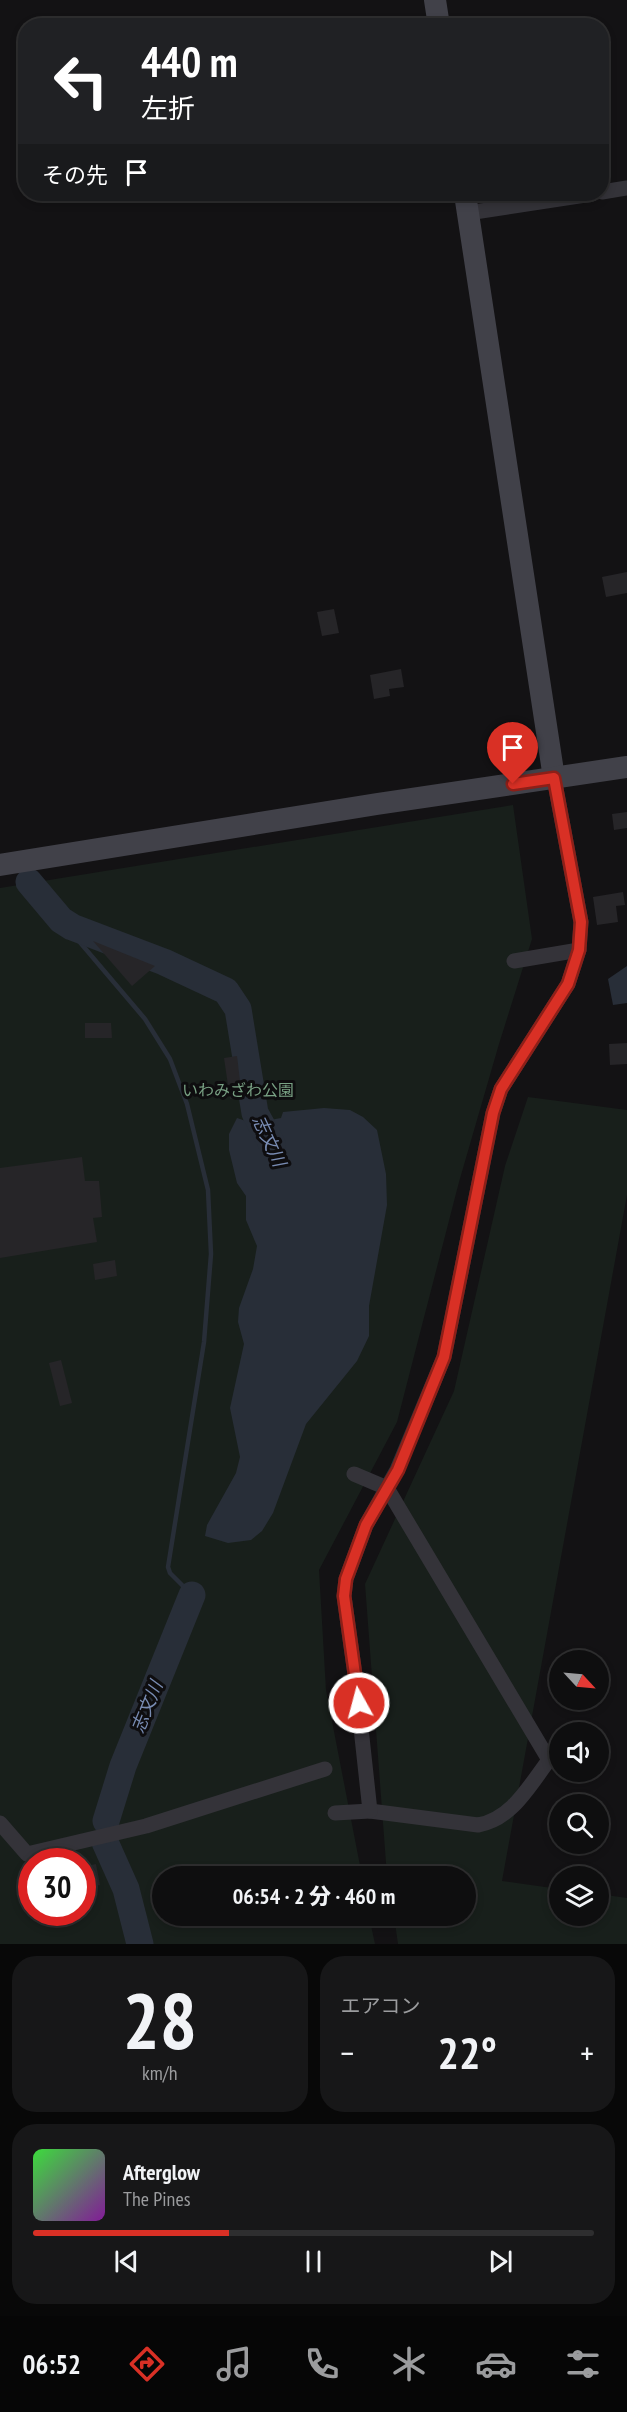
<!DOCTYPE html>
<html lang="ja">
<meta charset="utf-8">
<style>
:root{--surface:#0e0e0f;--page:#171718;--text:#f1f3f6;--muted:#9b9c9e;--line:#2e2e2f;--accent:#d93025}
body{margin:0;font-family:"PT Sans Narrow","Noto Sans JP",sans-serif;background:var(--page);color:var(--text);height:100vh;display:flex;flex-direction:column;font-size:22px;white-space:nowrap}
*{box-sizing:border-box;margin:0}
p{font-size:20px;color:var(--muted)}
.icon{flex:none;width:33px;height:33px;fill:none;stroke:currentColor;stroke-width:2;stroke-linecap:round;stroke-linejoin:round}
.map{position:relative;height:1944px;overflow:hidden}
.side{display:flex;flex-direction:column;gap:12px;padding:12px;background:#080808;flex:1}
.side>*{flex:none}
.top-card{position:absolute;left:18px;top:18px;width:591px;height:183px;border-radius:24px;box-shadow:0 3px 9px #0003,0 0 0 2px var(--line);background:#202124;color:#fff;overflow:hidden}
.needle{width:39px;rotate:116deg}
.tools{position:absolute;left:549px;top:1650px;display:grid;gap:12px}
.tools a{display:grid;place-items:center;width:60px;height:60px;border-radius:50%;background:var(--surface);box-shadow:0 3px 9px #0003,0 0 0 2px var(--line);font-size:30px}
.speed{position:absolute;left:18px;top:1848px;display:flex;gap:12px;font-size:30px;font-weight:700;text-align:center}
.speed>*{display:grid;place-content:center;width:78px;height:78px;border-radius:50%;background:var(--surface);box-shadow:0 3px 9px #0003,0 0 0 2px var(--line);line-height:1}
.speed .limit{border:9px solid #d22;background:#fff;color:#111}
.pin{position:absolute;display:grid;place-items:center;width:51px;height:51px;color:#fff;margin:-62px -26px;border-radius:50% 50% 50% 0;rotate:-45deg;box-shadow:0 0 6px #0007}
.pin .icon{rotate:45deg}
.me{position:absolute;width:66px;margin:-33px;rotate:353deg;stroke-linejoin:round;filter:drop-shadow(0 0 4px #0008)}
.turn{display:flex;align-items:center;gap:21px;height:126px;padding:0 24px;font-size:27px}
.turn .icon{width:78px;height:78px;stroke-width:2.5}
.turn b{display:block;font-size:42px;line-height:51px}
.then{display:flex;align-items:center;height:57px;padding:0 24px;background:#0003;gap:12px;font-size:22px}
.big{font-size:45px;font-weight:800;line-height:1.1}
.side .widget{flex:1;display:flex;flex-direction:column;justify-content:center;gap:9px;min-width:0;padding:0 21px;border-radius:24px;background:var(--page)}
.side .dial{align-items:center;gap:0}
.dial b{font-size:78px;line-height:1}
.song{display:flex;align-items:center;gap:18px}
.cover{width:72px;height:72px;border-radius:9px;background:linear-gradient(135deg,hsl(120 70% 55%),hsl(290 70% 35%))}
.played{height:6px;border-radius:3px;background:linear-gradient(90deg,var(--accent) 35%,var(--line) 35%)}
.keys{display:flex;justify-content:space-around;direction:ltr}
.heat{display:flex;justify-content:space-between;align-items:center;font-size:33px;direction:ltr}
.side .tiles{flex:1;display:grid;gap:12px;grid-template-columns:1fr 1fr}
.widget:last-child{grid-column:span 2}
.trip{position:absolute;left:152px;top:1866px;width:324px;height:60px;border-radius:30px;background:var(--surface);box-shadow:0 3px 9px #0003,0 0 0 2px var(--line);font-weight:800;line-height:60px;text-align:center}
.dock{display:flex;height:96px;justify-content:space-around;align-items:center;background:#060606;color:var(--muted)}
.dock .icon{width:42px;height:42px}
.dock .selected{color:var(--accent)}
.dock b{font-size:27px;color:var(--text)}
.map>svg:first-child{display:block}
</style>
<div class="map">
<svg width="627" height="1944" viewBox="0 0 627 1944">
<rect width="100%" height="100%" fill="#131214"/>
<g fill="#181f1b" fill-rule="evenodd">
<path d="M513,805L532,939L499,1044L459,1182L397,1422L319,1570L326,1690L362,1876H162V1916H369L375,1944H0V888ZM32,1862H82V1912H32Z"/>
<polygon points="528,1097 627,1110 627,1195 502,1881 559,1889 560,1916 598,1916 599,1894 627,1898 627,1944 398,1944 394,1916 465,1916 465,1876 387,1876 365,1584 454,1391 505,1166"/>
</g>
<g fill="#282e38">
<polygon points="627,966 627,1003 613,1005 608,979"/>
<polygon points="324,1108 350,1110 363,1117 377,1130 386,1174 387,1205 369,1306 369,1336 357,1361 306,1424 273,1513 262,1531 251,1540 228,1543 205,1536 207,1525 236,1473 240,1457 230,1408 244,1344 238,1322 239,1308 253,1269 257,1246 246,1220 246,1196 237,1183 229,1150 229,1134 237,1118 246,1121 246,1112 266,1115 270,1120 281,1118 283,1112"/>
</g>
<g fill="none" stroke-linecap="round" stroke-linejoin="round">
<polyline stroke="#282e38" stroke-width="4.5" points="61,920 145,1019 170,1059 187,1104 208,1190 211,1254 204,1342 168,1567 170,1573 192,1595"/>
<g stroke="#282e38" stroke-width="27">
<polyline points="29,882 61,920 72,927 164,962 226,991 238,1009 255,1113 272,1144"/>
<polyline points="106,1821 123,1766 192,1595"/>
<polyline points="105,1842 126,1889 140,1944"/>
</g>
</g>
<g fill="#262528">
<polygon points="627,572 627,593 606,597 602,577"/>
<polygon points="334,609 339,633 322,636 317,612"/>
<polygon points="401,669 404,687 389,689 390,696 374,699 370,675"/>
<polygon points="627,812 627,828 614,830 612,814"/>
<polygon points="623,892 625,905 616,906 618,922 597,925 593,897"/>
<polygon points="93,941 155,966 132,986"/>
<polygon points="85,1023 111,1023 112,1038 85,1038"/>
<polygon points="627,1043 627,1064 610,1065 609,1044"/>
<polygon points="237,1056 242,1097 230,1099 224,1058"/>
<polygon points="82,1157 85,1181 99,1181 102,1217 93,1218 97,1242 0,1258 0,1168"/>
<polygon points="115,1260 117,1276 95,1280 93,1264"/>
<polygon points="61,1360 72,1403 60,1406 49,1363"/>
<polygon points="96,1864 100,1885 82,1889 82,1867"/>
</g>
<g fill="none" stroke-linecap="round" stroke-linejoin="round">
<g stroke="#343339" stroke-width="15">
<polyline points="602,192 627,188"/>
<polyline points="468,213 592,194"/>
<polyline points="514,961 579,950"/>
<path d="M354,1474L387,1488L549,1760C529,1786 512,1819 478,1825L370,1811"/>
<polyline points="335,1813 370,1811 356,1682 344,1596 346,1579 366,1525 397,1470 444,1357 493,1113 501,1089 568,984 579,950 581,922 554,778"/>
<polyline points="0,1823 27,1854 146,1826 325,1769"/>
</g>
<g stroke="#414149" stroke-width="22">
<polyline points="435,0 439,26"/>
<polyline points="465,194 554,778"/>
<polyline points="0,865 377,804 627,767"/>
</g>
</g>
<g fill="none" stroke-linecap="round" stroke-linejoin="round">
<defs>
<polyline id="route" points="359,1703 344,1596 346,1579 366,1525 398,1470 444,1357 493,1113 501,1089 568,984 579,950 581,922 554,778 513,784"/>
</defs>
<use href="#route" stroke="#8d1f18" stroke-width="15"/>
<use href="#route" stroke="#d93025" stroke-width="10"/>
</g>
<g text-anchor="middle" stroke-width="6" stroke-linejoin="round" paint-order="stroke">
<g font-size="16" fill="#79a184" stroke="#0e0d0f">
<text x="238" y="1096">いわみざわ公園</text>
</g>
<g font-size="18" font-style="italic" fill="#788bb2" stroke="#0e0d0f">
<text transform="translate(269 1141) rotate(65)" y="6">志文川</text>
<text transform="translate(147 1707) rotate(-68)" y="6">志文川</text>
</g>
</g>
</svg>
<div class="tools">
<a><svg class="needle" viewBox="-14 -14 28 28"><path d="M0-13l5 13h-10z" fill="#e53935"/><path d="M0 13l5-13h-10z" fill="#9b9c9e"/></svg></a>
<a><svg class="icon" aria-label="sound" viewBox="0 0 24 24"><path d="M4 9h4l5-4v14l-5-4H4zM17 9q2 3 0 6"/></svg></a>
<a><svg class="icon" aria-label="search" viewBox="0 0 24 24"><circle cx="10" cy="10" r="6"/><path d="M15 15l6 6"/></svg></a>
<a><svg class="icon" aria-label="layers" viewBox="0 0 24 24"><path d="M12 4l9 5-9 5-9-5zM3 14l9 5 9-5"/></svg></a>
</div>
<div class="speed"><div class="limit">30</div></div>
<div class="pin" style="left:513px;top:784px;background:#d93025"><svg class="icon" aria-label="arrive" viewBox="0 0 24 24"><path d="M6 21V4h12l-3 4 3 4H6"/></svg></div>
<svg class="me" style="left:359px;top:1703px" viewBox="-20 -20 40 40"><circle r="17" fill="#d93025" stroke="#fff" stroke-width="3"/><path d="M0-11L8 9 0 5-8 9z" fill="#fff"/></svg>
<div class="trip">06:54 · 2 分 · 460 m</div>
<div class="top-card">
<div class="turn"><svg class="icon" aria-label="left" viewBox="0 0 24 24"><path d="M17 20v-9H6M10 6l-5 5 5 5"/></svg><div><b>440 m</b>左折</div></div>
<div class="then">その先<svg class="icon" aria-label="arrive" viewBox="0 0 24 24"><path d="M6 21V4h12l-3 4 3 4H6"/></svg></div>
</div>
</div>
<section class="side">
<div class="tiles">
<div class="widget dial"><b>28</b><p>km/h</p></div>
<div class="widget"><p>エアコン</p>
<div class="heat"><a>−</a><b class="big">22°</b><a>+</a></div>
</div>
<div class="widget">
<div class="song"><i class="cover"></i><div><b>Afterglow</b><p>The Pines</p></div></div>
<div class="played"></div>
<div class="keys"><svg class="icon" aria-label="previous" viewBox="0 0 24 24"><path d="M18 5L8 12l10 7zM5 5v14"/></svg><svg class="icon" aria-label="pause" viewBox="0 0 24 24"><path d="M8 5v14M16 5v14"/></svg><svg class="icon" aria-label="next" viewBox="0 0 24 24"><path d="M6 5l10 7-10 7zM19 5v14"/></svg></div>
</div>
</div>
</section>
<nav class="dock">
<b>06:52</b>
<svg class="icon selected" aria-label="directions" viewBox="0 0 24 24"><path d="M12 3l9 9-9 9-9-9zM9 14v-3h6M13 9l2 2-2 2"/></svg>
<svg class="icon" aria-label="music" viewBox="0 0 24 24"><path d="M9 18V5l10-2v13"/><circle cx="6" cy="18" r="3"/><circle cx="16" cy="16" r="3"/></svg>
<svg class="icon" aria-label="phone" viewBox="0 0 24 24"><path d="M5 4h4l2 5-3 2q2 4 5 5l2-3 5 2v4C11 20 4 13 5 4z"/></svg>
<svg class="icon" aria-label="climate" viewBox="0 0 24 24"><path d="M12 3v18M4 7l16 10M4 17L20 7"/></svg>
<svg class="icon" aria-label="car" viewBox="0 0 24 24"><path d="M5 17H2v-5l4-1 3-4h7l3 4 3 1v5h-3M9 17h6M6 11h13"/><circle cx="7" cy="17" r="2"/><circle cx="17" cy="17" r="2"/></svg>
<svg class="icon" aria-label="filters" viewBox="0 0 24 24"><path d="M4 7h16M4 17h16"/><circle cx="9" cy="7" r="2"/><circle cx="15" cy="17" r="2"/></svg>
</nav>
